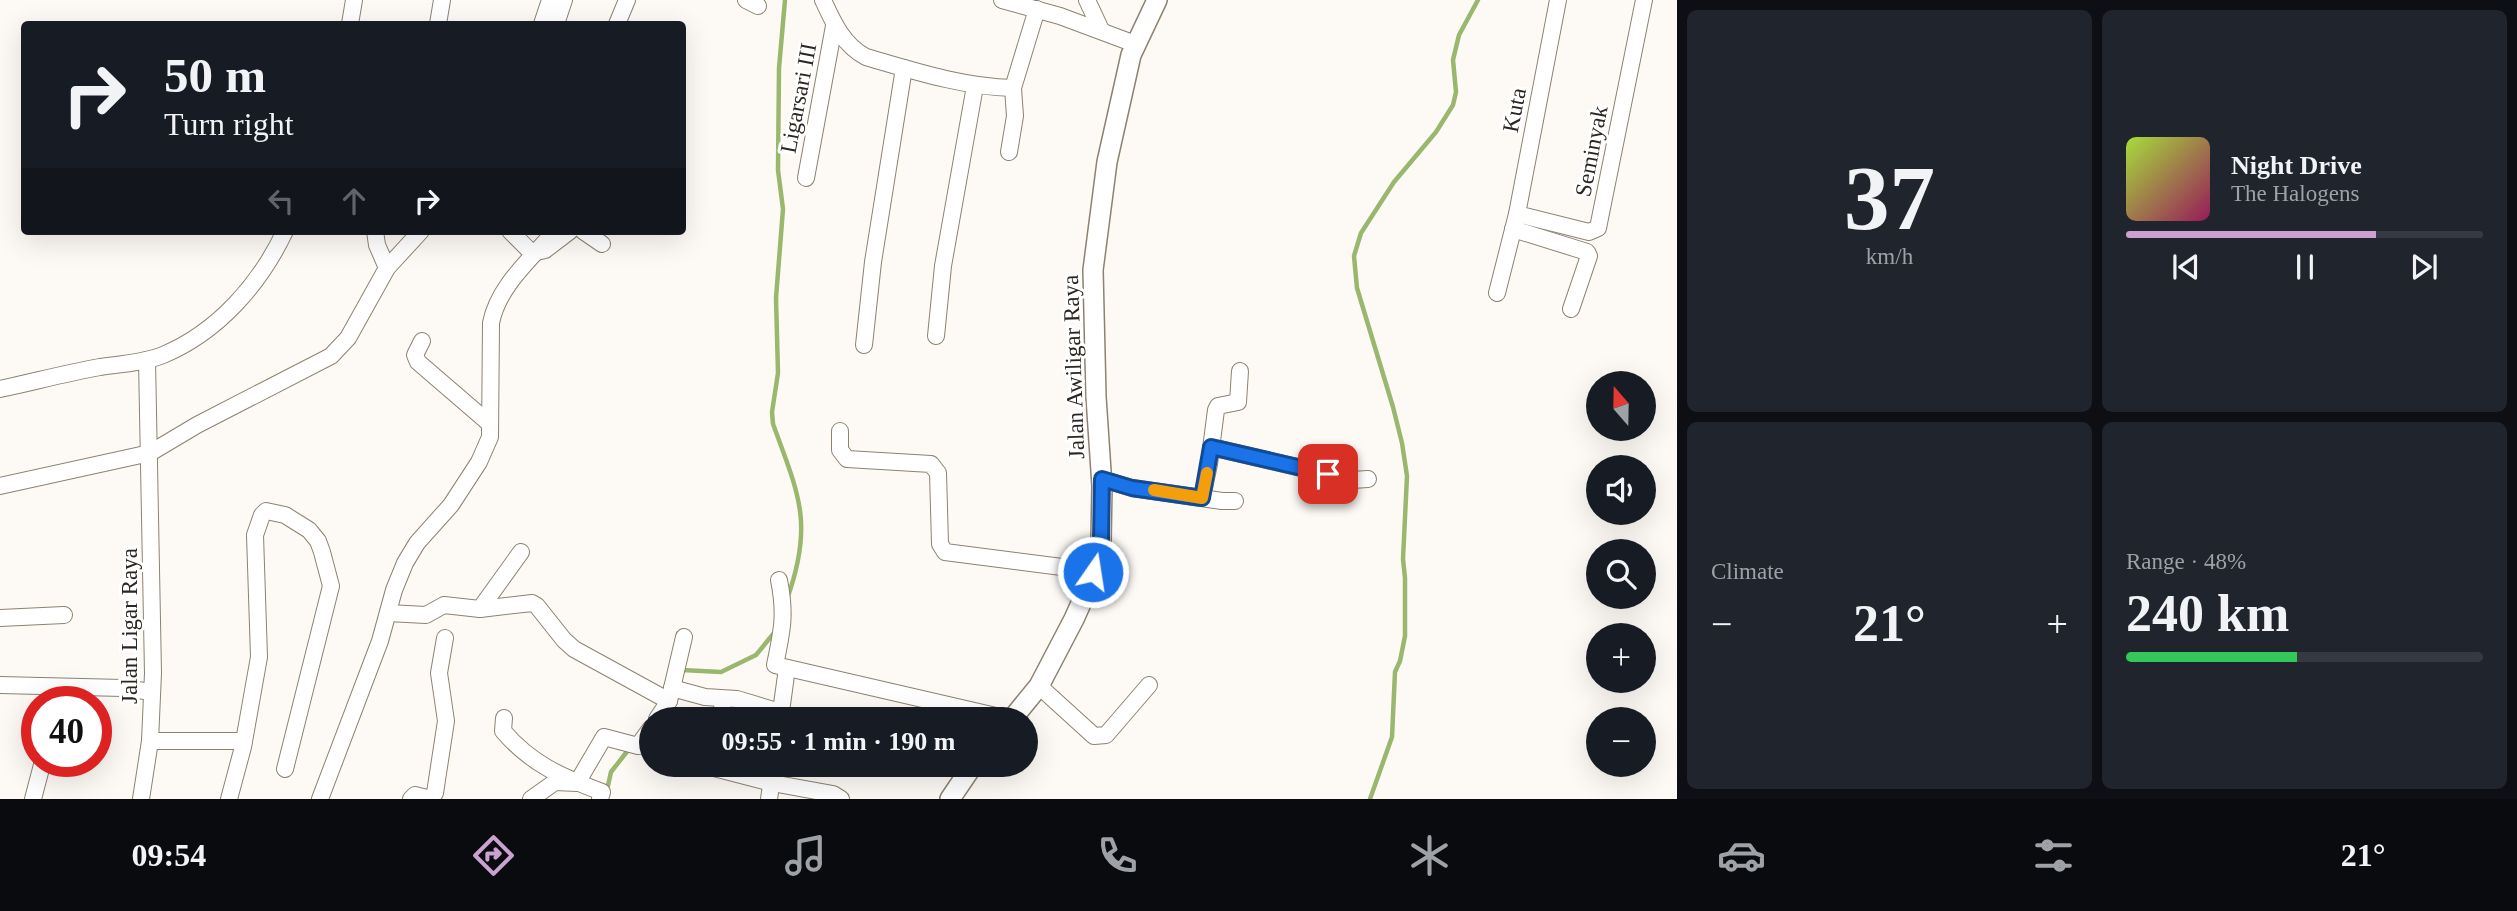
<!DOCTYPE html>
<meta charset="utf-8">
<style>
:root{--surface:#171b24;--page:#20242c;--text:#f1f3f6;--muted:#9ea1a6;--line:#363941;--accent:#cba1d1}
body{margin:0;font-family:"Times New Roman",serif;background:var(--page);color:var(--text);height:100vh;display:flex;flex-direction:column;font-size:26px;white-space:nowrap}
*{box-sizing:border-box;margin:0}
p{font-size:23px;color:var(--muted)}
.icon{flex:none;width:38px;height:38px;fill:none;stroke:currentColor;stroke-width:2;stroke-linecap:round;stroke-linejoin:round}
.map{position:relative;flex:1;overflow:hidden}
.drawer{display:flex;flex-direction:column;gap:10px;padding:10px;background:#0d0f14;width:840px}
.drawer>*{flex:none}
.hud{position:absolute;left:21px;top:21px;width:665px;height:214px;border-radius:7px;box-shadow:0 7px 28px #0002;background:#171b24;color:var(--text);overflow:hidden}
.needle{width:46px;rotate:340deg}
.fabs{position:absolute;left:1586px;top:371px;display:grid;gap:14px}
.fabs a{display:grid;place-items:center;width:70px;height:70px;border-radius:50%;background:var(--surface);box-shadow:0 7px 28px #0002;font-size:35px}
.speed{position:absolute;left:21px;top:686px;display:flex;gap:14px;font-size:35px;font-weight:700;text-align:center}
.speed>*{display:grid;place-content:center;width:91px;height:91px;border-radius:50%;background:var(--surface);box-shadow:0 7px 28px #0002;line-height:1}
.speed .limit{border:10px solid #d22;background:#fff;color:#111}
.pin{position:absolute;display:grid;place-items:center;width:60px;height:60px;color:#fff;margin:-30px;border-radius:14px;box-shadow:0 4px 10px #0006}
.me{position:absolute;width:77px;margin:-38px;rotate:13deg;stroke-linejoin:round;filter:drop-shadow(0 0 5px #0008)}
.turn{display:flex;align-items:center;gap:24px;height:147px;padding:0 28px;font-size:32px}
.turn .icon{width:91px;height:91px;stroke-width:2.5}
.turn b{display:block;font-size:49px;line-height:60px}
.lanes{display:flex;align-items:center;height:66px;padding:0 28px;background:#0003;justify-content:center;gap:35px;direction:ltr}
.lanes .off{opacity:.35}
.big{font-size:52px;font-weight:600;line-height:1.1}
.drawer .card{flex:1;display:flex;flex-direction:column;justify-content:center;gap:10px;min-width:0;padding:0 24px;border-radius:10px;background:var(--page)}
.drawer .dial{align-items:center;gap:0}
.dial b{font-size:91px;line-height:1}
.song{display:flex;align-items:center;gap:21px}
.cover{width:84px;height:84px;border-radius:10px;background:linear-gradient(135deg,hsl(80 70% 55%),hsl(330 70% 35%))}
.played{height:7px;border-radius:4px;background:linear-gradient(90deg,var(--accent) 70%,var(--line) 70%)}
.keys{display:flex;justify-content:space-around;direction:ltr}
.heat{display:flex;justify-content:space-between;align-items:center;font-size:38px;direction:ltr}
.charge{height:10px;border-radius:5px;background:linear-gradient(90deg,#34c759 48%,var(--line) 0)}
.drawer .tiles{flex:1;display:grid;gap:10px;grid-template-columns:repeat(2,1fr)}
.trip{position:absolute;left:639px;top:707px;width:399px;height:70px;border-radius:35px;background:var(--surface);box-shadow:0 7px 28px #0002;font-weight:600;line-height:70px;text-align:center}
.menu{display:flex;height:112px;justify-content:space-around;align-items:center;background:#090b0e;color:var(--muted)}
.menu .icon{width:49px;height:49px}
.menu .current{color:var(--accent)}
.menu b{font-size:32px;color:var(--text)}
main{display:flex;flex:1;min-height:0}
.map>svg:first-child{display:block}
</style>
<main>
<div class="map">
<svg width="1677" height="799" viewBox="0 0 1677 799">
<rect width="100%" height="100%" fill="#fdfaf6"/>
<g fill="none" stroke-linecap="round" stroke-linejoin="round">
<g stroke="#9ab76e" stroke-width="4.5">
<path d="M785,0L779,68L778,170L783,209L776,298L778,373L772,412L773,424C799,495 814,524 787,599"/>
<polyline points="682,670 721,672 756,655 774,633"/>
<polyline points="607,790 611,772 629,749"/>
<polyline points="1370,799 1392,737 1395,672 1400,661 1405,636 1405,578 1403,559 1407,476 1402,443 1393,407 1357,288 1354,256 1361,233 1394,182 1436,132 1453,105 1456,92 1453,60 1459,35 1478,0"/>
</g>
<defs>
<g id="minor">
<polyline points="746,0 758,6"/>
<path d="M823,0C833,22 843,45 866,57C914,71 963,87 1013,88L1037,9"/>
<polyline points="1002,0 1060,16 1135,44"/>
<polyline points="1087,0 1101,30"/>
<polyline points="350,24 354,0"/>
<polyline points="438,24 442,0"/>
<polyline points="542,24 550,0"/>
<polyline points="556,24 564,0"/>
<polyline points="617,24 627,0"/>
<polyline points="1009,152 1015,116 1013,88"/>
<polyline points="806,178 834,26"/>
<polyline points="1517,214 1589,232 1598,228 1644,0"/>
<polyline points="1513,229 1587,252 1589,256 1571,309"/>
<polyline points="375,231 377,245 387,268"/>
<polyline points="510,231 532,253 545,250 570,231"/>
<polyline points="583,231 602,244"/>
<polyline points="1497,293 1517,214 1558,0"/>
<polyline points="936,336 943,266 975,86"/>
<polyline points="422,341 415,355 418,362 490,424"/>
<polyline points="864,345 873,262 904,68"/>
<path d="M0,389C33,382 66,373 100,367C121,364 143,363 163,355C218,332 260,284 285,231"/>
<polyline points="840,431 840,450 847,459 931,464 938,473 940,544 945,552 1093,571"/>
<polyline points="1211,447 1352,480 1368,479"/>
<polyline points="1102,479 1132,488 1222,501 1235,501"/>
<polyline points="0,486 150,453 197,425 331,356 348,338 387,268 421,231"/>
<polyline points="1202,498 1209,464 1216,410 1218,406 1238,402 1240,371"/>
<path d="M779,580C786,615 782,631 775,665L1009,719"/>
<polyline points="480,609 532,603 537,606 564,640 574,649 669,701"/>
<polyline points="388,613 426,615 444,605 480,609 521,552"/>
<polyline points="0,618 64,615"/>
<polyline points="0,685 123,688 152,692"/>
<polyline points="1039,686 1094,736 1106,735 1149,685"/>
<polyline points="672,688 705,697 737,699 780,712"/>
<path d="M504,718L503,731C531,764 562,777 602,792L600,799"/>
<polyline points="657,719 669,701 684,637"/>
<polyline points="721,719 723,699"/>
<polyline points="780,719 787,668"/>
<polyline points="150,741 244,741"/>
<polyline points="714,768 772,783 833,794 841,799"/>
<polyline points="33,799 43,761"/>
<polyline points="141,799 150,741 153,673 147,360"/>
<polyline points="229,799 243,747 259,657 255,535 262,515 266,511 285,515 309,530 318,541 322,552 331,586 285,769"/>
<path d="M320,799L380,641L394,590L405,563L417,543L451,505L479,462L490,437L491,323C498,286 532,258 555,231"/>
<polyline points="411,799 415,795 431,799 435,793 446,721 439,673 445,638"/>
<polyline points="531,799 555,782 577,783 604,737 638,746 651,728"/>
<polyline points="769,799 774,765"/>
</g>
<g id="tertiary">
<polyline points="1012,719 1039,686 1074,619 1087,590 1101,541 1102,486 1096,397 1093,270 1107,162 1131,55 1157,0"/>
<polyline points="950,799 973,765"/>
</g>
</defs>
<use href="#minor" stroke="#8d8270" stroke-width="18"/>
<use href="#tertiary" stroke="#8d8270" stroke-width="22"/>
<use href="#minor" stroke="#fff" stroke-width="16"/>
<use href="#tertiary" stroke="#fff" stroke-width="19"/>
</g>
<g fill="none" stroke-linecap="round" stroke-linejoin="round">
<defs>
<polyline id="route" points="1093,572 1101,541 1102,479 1132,488 1202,498 1211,447 1328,474"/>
</defs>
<use href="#route" stroke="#114b97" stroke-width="18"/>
<use href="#route" stroke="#1a73e8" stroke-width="12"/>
<polyline stroke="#f59e0b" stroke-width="12" points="1154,490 1202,498 1207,473"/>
</g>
<g text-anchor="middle" stroke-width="6" stroke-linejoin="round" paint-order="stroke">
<g font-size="23" fill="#2b261f" stroke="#fff">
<text transform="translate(798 98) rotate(-79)" y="8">Ligarsari III</text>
<text transform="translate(1514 110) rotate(-79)" y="8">Kuta</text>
<text transform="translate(1591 151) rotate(-79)" y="8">Seminyak</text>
<text transform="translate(1073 367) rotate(-92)" y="8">Jalan Awiligar Raya</text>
<text transform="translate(129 626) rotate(-90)" y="8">Jalan Ligar Raya</text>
</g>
</g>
</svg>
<div class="fabs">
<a><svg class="needle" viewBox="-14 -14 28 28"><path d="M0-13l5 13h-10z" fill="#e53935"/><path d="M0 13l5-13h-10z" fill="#9ea1a6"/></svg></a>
<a><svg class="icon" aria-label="sound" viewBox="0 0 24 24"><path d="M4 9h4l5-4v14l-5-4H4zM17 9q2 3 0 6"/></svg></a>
<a><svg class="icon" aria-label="search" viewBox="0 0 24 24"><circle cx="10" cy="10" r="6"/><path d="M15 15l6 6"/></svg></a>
<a>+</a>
<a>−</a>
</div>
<div class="speed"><div class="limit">40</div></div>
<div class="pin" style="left:1328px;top:474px;background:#d93025"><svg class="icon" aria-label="arrive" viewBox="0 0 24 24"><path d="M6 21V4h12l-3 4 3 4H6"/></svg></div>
<svg class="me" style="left:1093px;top:572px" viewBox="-20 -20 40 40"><circle r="17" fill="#1a73e8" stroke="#fff" stroke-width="3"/><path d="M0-11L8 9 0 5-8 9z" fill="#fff"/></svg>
<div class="trip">09:55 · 1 min · 190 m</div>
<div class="hud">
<div class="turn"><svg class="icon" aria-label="right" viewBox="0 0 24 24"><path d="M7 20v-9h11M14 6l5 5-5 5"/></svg><div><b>50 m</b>Turn right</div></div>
<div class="lanes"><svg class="icon off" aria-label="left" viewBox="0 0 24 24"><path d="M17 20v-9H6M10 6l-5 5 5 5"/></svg><svg class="icon off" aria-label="ahead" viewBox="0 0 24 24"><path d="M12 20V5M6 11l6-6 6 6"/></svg><svg class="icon" aria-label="right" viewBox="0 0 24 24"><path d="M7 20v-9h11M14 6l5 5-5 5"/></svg></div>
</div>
</div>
<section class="drawer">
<div class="tiles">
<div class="card dial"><b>37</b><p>km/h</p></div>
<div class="card">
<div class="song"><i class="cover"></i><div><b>Night Drive</b><p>The Halogens</p></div></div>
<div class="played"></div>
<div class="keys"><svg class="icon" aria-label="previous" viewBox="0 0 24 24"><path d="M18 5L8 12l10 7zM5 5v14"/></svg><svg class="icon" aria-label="pause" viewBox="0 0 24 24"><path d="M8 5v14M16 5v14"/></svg><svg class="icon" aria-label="next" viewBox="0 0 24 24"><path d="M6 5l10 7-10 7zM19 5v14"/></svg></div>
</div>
<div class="card"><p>Climate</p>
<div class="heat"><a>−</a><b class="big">21°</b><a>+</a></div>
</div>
<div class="card"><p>Range · 48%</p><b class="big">240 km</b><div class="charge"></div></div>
</div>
</section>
</main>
<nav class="menu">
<b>09:54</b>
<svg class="icon current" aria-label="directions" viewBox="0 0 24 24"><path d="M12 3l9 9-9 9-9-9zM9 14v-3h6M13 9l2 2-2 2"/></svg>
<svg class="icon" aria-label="music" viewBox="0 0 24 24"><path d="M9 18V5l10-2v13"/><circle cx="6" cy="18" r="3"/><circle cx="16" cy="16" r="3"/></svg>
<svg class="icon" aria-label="phone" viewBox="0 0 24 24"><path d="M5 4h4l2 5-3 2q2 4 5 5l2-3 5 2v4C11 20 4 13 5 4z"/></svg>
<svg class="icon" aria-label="climate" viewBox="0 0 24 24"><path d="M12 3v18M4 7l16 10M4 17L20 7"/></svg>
<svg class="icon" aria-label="car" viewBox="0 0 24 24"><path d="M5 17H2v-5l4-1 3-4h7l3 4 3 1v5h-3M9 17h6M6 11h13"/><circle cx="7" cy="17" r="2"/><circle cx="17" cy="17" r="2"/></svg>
<svg class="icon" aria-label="filters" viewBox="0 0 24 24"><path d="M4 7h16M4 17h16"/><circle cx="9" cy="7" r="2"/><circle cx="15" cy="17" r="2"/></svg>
<b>21°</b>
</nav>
